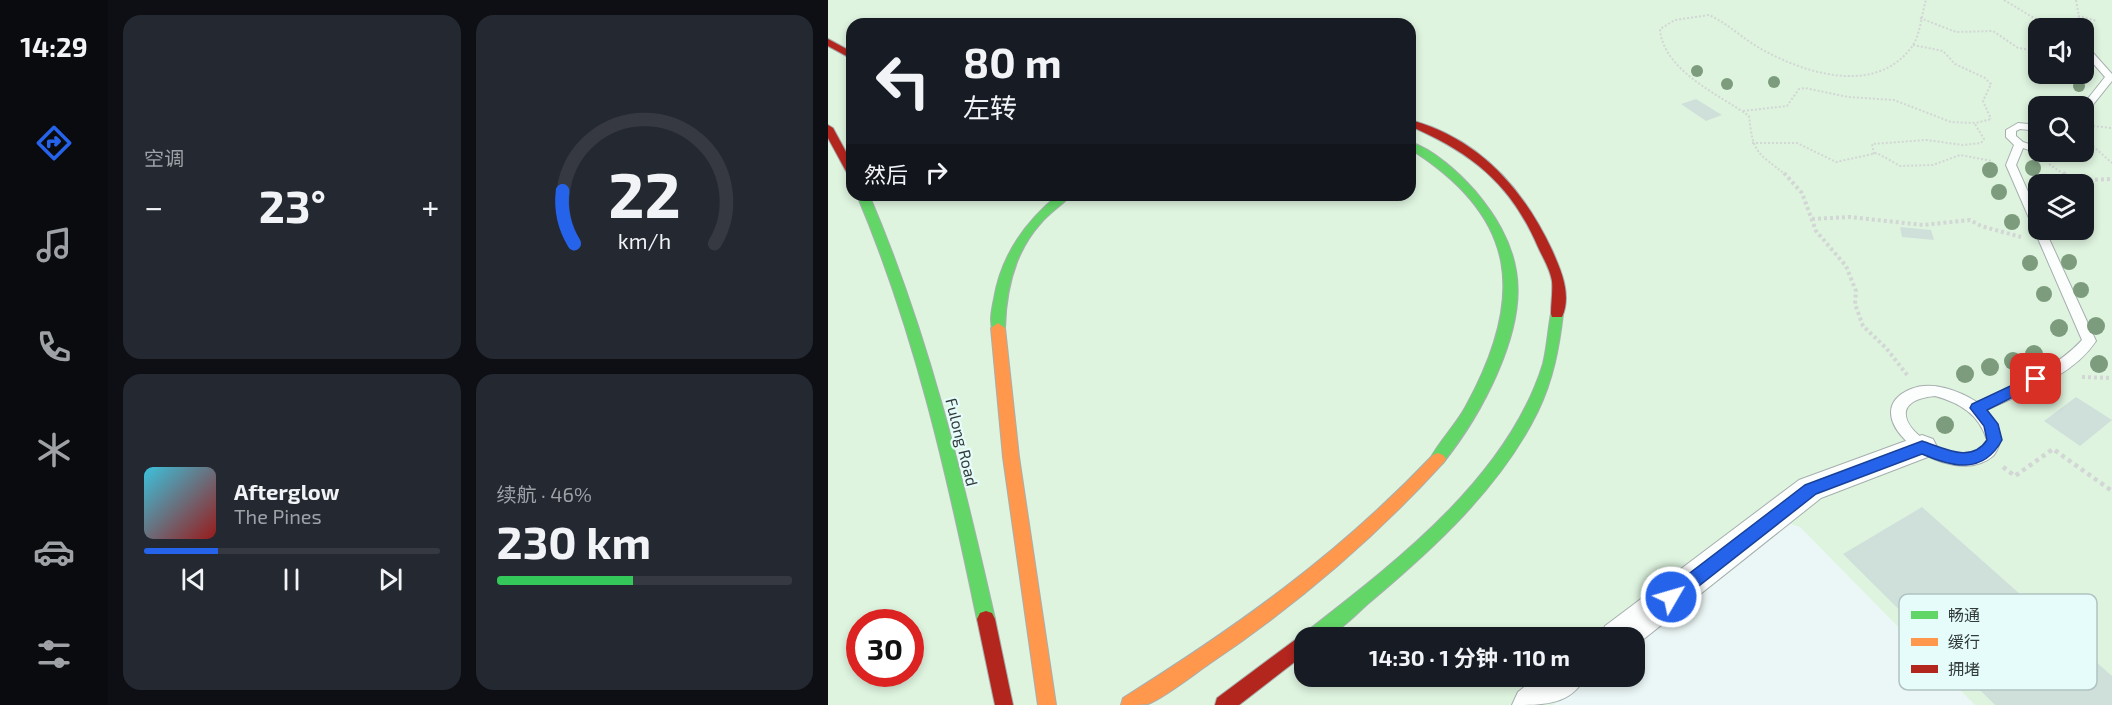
<!DOCTYPE html>
<html lang="zh">
<meta charset="utf-8">
<style>
:root{--surface:#171b24;--page:#242831;--text:#f1f3f6;--muted:#9ea1a6;--line:#363941;--accent:#2563eb}
body{margin:0;font-family:"Exo 2","Noto Sans SC",sans-serif;background:var(--page);color:var(--text);height:100vh;display:flex;flex-direction:column;font-size:22px;white-space:nowrap}
*{box-sizing:border-box;margin:0}
p{font-size:20px;color:var(--muted)}
.icon{flex:none;width:33px;height:33px;fill:none;stroke:currentColor;stroke-width:2;stroke-linecap:round;stroke-linejoin:round}
.map{position:relative;flex:1;overflow:hidden}
.sheet{display:flex;flex-direction:column;gap:15px;padding:15px;background:#0d0f14;width:720px}
.sheet>*{flex:none}
.banner{position:absolute;left:18px;top:18px;width:570px;height:183px;border-radius:18px;box-shadow:0 3px 9px #0003;background:#171b24;color:var(--text);overflow:hidden}
.tools{position:absolute;left:1200px;top:18px;display:grid;gap:12px}
.tools a{display:grid;place-items:center;width:66px;height:66px;border-radius:12px;background:var(--surface);box-shadow:0 3px 9px #0003;font-size:30px}
.speed{position:absolute;left:18px;top:609px;display:flex;gap:12px;font-size:30px;font-weight:700;text-align:center}
.speed>*{display:grid;place-content:center;width:78px;height:78px;border-radius:50%;background:var(--surface);box-shadow:0 3px 9px #0003;line-height:1}
.speed .limit{border:9px solid #d22;background:#fff;color:#111}
.pin{position:absolute;display:grid;place-items:center;width:51px;height:51px;color:#fff;margin:-26px;border-radius:12px;box-shadow:0 3px 9px #0006}
.me{position:absolute;width:66px;margin:-33px;rotate:52deg;stroke-linejoin:round;filter:drop-shadow(0 0 4px #0008)}
.turn{display:flex;align-items:center;gap:21px;height:126px;padding:0 18px;font-size:27px}
.turn .icon{width:78px;height:78px;stroke-width:2.5}
.turn b{display:block;font-size:42px;line-height:51px}
.then{display:flex;align-items:center;height:57px;padding:0 18px;background:#0003;gap:12px;font-size:22px}
.big{font-size:45px;font-weight:700;line-height:1.1}
.sheet .tile{flex:1;display:flex;flex-direction:column;justify-content:center;gap:9px;min-width:0;padding:0 21px;border-radius:18px;background:var(--page)}
.sheet .dial{align-items:center;gap:0}
.dial svg{height:156px;overflow:visible;fill:none;stroke:var(--line);stroke-width:7;stroke-linecap:round;text-anchor:middle}
.dial text{fill:var(--text);stroke:none}
.song{display:flex;align-items:center;gap:18px}
.cover{width:72px;height:72px;border-radius:9px;background:linear-gradient(135deg,hsl(190 70% 55%),hsl(0 70% 35%))}
.played{height:6px;border-radius:3px;background:linear-gradient(90deg,var(--accent) 25%,var(--line) 25%)}
.keys{display:flex;justify-content:space-around;direction:ltr}
.heat{display:flex;justify-content:space-between;align-items:center;font-size:33px;direction:ltr}
.charge{height:9px;border-radius:4px;background:linear-gradient(90deg,#34c759 46%,var(--line) 0)}
.sheet .tiles{flex:1;display:grid;gap:15px;grid-template-columns:repeat(2,1fr)}
.trip{position:absolute;left:466px;top:627px;width:351px;height:60px;border-radius:18px;background:var(--surface);box-shadow:0 3px 9px #0003;font-weight:700;line-height:60px;text-align:center}
main{display:flex;flex:1;min-height:0}
.dock{display:flex;flex-direction:column;width:108px;justify-content:space-around;align-items:center;background:#090b0e;color:var(--muted)}
.dock .icon{width:42px;height:42px}
.dock .current{color:var(--accent)}
.dock b{font-size:27px;color:var(--text)}
.map>svg:first-child{display:block}
</style>
<main>
<nav class="dock">
<b>14:29</b>
<svg class="icon current" aria-label="directions" viewBox="0 0 24 24"><path d="M12 3l9 9-9 9-9-9zM9 14v-3h6M13 9l2 2-2 2"/></svg>
<svg class="icon" aria-label="music" viewBox="0 0 24 24"><path d="M9 18V5l10-2v13"/><circle cx="6" cy="18" r="3"/><circle cx="16" cy="16" r="3"/></svg>
<svg class="icon" aria-label="phone" viewBox="0 0 24 24"><path d="M5 4h4l2 5-3 2q2 4 5 5l2-3 5 2v4C11 20 4 13 5 4z"/></svg>
<svg class="icon" aria-label="climate" viewBox="0 0 24 24"><path d="M12 3v18M4 7l16 10M4 17L20 7"/></svg>
<svg class="icon" aria-label="car" viewBox="0 0 24 24"><path d="M5 17H2v-5l4-1 3-4h7l3 4 3 1v5h-3M9 17h6M6 11h13"/><circle cx="7" cy="17" r="2"/><circle cx="17" cy="17" r="2"/></svg>
<svg class="icon" aria-label="filters" viewBox="0 0 24 24"><path d="M4 7h16M4 17h16"/><circle cx="9" cy="7" r="2"/><circle cx="15" cy="17" r="2"/></svg>
</nav>
<section class="sheet">
<div class="tiles">
<div class="tile"><p>空调</p>
<div class="heat"><a>−</a><b class="big">23°</b><a>+</a></div>
</div>
<div class="tile dial"><svg viewBox="0 0 100 80">
<path d="M14 69A42 42 0 1 1 86 69"/>
<path d="M14 69A42 42 0 0 1 8 42" stroke="#2563eb"/>
<text x="50" y="56" font-size="32" font-weight="700">22</text>
<text x="50" y="72" font-size="11">km/h</text>
</svg></div>
<div class="tile">
<div class="song"><i class="cover"></i><div><b>Afterglow</b><p>The Pines</p></div></div>
<div class="played"></div>
<div class="keys"><svg class="icon" aria-label="previous" viewBox="0 0 24 24"><path d="M18 5L8 12l10 7zM5 5v14"/></svg><svg class="icon" aria-label="pause" viewBox="0 0 24 24"><path d="M8 5v14M16 5v14"/></svg><svg class="icon" aria-label="next" viewBox="0 0 24 24"><path d="M6 5l10 7-10 7zM19 5v14"/></svg></div>
</div>
<div class="tile"><p>续航 · 46%</p><b class="big">230 km</b><div class="charge"></div></div>
</div>
</section>
<div class="map">
<svg width="1284" height="705" viewBox="0 0 1284 705">
<rect width="100%" height="100%" fill="#ebf7f6"/>
<path fill="#def4df" fill-rule="evenodd" d="M0,0H1284V705H1147L972,527L953,521L807,638H477V676L761,677L725,705H0ZM24,24H582V195H24ZM1210,28H1256V74H1210ZM1210,106H1256V152H1210ZM1210,184H1256V230H1210ZM32,622H82V674H32Z"/>
<g fill="#cfe0db">
<polygon points="868,99 894,115 878,121 853,104"/>
<polygon points="1072,227 1103,230 1106,240 1074,237"/>
<polygon points="1248,397 1284,420 1252,446 1216,421"/>
<polygon points="1094,507 1284,676 1284,705 1167,705 1015,554"/>
</g>
<g fill="none" stroke-linecap="round" stroke-linejoin="round">
<defs>
<g id="lane">
<polygon points="1256,45 1259,46 1284,74 1284,81 1259,112 1256,113 1256,106 1254,106 1277,77 1256,53"/>
<path d="M1190,123L1210,125V131L1192,129L1188,131V136L1195,142L1210,147V152H1214L1210,153L1195,148L1188,165L1210,214V230H1217L1268,341C1244,377 1195,393 1158,410L1170,429L1173,440C1171,445 1169,452 1165,456C1122,493 1020,415 1083,389C1104,380 1131,391 1149,402C1186,385 1225,371 1254,340L1178,165L1186,145L1178,137V130ZM1107,396C1132,403 1151,414 1159,440C1137,486 1026,404 1107,396Z"/>
</g>
<g id="street">
<polygon points="1094,435 1105,439 1109,447 1105,455 993,498 807,646 807,638 772,638 777,626 971,480"/>
<path d="M710,676H758C743,705 717,705 684,705L690,692Z"/>
</g>
<g id="fast">
<path d="M582,142C605,149 631,173 647,191C667,215 683,240 688,271C699,332 652,417 615,463L610,465L605,463L602,459C612,440 628,425 638,406C697,298 692,218 582,149Z"/>
<path d="M29,195H41C100,332 134,474 167,619L164,625L158,627L152,625L149,619C119,474 87,332 29,195Z"/>
<path d="M230,195H243C233,206 221,213 212,224C186,253 178,290 177,328L170,333L165,331C161,322 164,309 166,299C173,256 197,222 230,195Z"/>
<path d="M729,310L735,314C731,348 725,380 710,411C673,487 606,548 542,602C529,613 515,629 500,636C494,639 484,638 477,638V642L475,638L478,632C568,562 680,477 715,364C719,348 720,330 723,314Z"/>
</g>
<g id="slow">
<polygon points="170,323 177,328 191,457 228,705 210,705 175,457 163,328"/>
<path d="M610,453L615,455L618,459L615,463C545,540 467,606 381,664C365,675 336,698 320,704C312,705 301,705 293,705L295,698C410,626 511,554 605,455Z"/>
</g>
<g id="jam">
<polygon points="0,39 24,52 24,59 0,46"/>
<path d="M586,121C652,140 696,190 724,250C733,270 744,295 734,317H724L723,314C723,303 725,292 724,281C722,269 715,258 710,247C683,184 644,153 582,126V122Z"/>
<polygon points="0,125 5,128 24,163 24,176 19,173 0,138"/>
<polygon points="158,611 164,613 167,619 185,705 167,705 149,619 152,613"/>
<polygon points="477,635 483,638 477,638 477,654 411,705 387,705 389,698 471,637"/>
</g>
</defs>
<use href="#lane" stroke="#a6afae" stroke-width="2"/>
<use href="#street" stroke="#a6afae" stroke-width="2"/>
<use href="#fast" stroke="#a6afae" stroke-width="2"/>
<use href="#slow" stroke="#a6afae" stroke-width="2"/>
<use href="#jam" stroke="#a6afae" stroke-width="2"/>
<g stroke="#d2d6d5" stroke-width="2" stroke-dasharray="2 2" stroke-linecap="butt">
<polyline points="1176,0 1223,28"/>
<polyline points="1248,0 1253,28"/>
<polyline points="1250,16 1269,21"/>
<polyline points="1092,18 1128,32 1165,31 1190,48 1210,51"/>
<polyline points="1085,45 1115,51 1127,64 1157,78 1163,84 1155,101 1163,119"/>
<polyline points="915,111 959,106 971,89 977,88 1020,97 1066,100 1123,122 1148,123 1163,119"/>
<polyline points="1265,126 1284,128"/>
<polyline points="1256,138 1284,163"/>
<polyline points="924,143 969,143 1008,162 1049,153 1072,166 1105,165 1132,155 1164,161"/>
<polyline points="1046,154 1044,144 1098,140 1135,145 1153,143 1156,139 1147,124"/>
<polyline points="1221,164 1237,175"/>
<path d="M958,175C929,152 925,154 921,116C892,95 835,71 832,29L847,20L881,15C901,24 916,40 935,50C979,74 1047,95 1083,48C1093,35 1093,15 1098,0"/>
</g>
<g stroke="#d2d6d5" stroke-width="4" stroke-dasharray="3 3" stroke-linecap="butt">
<polyline points="956,173 974,193 988,231 1018,266 1028,291 1027,304 1035,326 1058,348 1080,376"/>
<polyline points="1235,173 1242,178 1257,180"/>
<polyline points="1250,184 1257,180 1284,179"/>
<polyline points="984,219 1022,217 1095,225 1142,220 1153,226 1193,237"/>
<polyline points="1254,377 1284,378"/>
</g>
<polyline stroke="#d2d6d5" stroke-width="4.5" stroke-dasharray="4 4" stroke-linecap="butt" points="1175,467 1187,476 1225,449 1284,491"/>
<use href="#lane" fill="#fcfefe" fill-rule="evenodd"/>
<use href="#street" fill="#fcfefe" fill-rule="evenodd"/>
<use href="#fast" fill="#63d668" fill-rule="evenodd"/>
<use href="#slow" fill="#ff974d" fill-rule="evenodd"/>
<use href="#jam" fill="#b3261e" fill-rule="evenodd"/>
</g>
<g fill="#7d9c7d">
<circle cx="869" cy="71" r="6"/>
<circle cx="946" cy="82" r="6"/>
<circle cx="899" cy="84" r="6"/>
<circle cx="1251" cy="86" r="6"/>
<circle cx="1205" cy="168" r="8"/>
<circle cx="1162" cy="170" r="8"/>
<circle cx="1171" cy="192" r="8"/>
<circle cx="1184" cy="222" r="8"/>
<circle cx="1241" cy="262" r="8"/>
<circle cx="1202" cy="263" r="8"/>
<circle cx="1253" cy="290" r="8"/>
<circle cx="1216" cy="294" r="8"/>
<circle cx="1268" cy="326" r="9"/>
<circle cx="1231" cy="328" r="9"/>
<circle cx="1206" cy="354" r="9"/>
<circle cx="1185" cy="361" r="9"/>
<circle cx="1271" cy="364" r="9"/>
<circle cx="1162" cy="367" r="9"/>
<circle cx="1137" cy="374" r="9"/>
<circle cx="1117" cy="425" r="9"/>
</g>
<path fill="#2563eb" stroke="#184099" stroke-width="1.5" d="M1208,374L1215,379L1213,383L1159,410L1170,424L1174,440C1155,475 1124,467 1094,454L988,494L849,603L843,605L837,603L834,597L837,592L977,485L1094,441C1116,448 1143,464 1159,440L1156,426L1142,408L1144,404Z"/>
<g text-anchor="middle" stroke-width="4.5" stroke-linejoin="round" paint-order="stroke">
<g font-size="16" fill="#323b3a" stroke="#e6fcfb">
<text transform="translate(134 442) rotate(76)" y="6">Fulong Road</text>
</g>
</g>
<rect x="1071" y="594" width="198" height="96" rx="9" fill="#e6fcfb" stroke="#b0c2c1" stroke-width="1.5"/>
<rect x="1083" y="611" width="27" height="8" fill="#63d668"/>
<rect x="1083" y="638" width="27" height="8" fill="#ff974d"/>
<rect x="1083" y="665" width="27" height="8" fill="#b3261e"/>
<g font-size="16" fill="#323b3a">
<text x="1120" y="621">畅通</text>
<text x="1120" y="648">缓行</text>
<text x="1120" y="675">拥堵</text>
</g>
</svg>
<div class="tools">
<a><svg class="icon" aria-label="sound" viewBox="0 0 24 24"><path d="M4 9h4l5-4v14l-5-4H4zM17 9q2 3 0 6"/></svg></a>
<a><svg class="icon" aria-label="search" viewBox="0 0 24 24"><circle cx="10" cy="10" r="6"/><path d="M15 15l6 6"/></svg></a>
<a><svg class="icon" aria-label="layers" viewBox="0 0 24 24"><path d="M12 4l9 5-9 5-9-5zM3 14l9 5 9-5"/></svg></a>
</div>
<div class="speed"><div class="limit">30</div></div>
<div class="pin" style="left:1208px;top:379px;background:#d93025"><svg class="icon" aria-label="arrive" viewBox="0 0 24 24"><path d="M6 21V4h12l-3 4 3 4H6"/></svg></div>
<svg class="me" style="left:843px;top:597px" viewBox="-20 -20 40 40"><circle r="17" fill="#2563eb" stroke="#fff" stroke-width="3"/><path d="M0-11L8 9 0 5-8 9z" fill="#fff"/></svg>
<div class="trip">14:30 · 1 分钟 · 110 m</div>
<div class="banner">
<div class="turn"><svg class="icon" aria-label="left" viewBox="0 0 24 24"><path d="M17 20v-9H6M10 6l-5 5 5 5"/></svg><div><b>80 m</b>左转</div></div>
<div class="then">然后<svg class="icon" aria-label="right" viewBox="0 0 24 24"><path d="M7 20v-9h11M14 6l5 5-5 5"/></svg></div>
</div>
</div>
</main>
